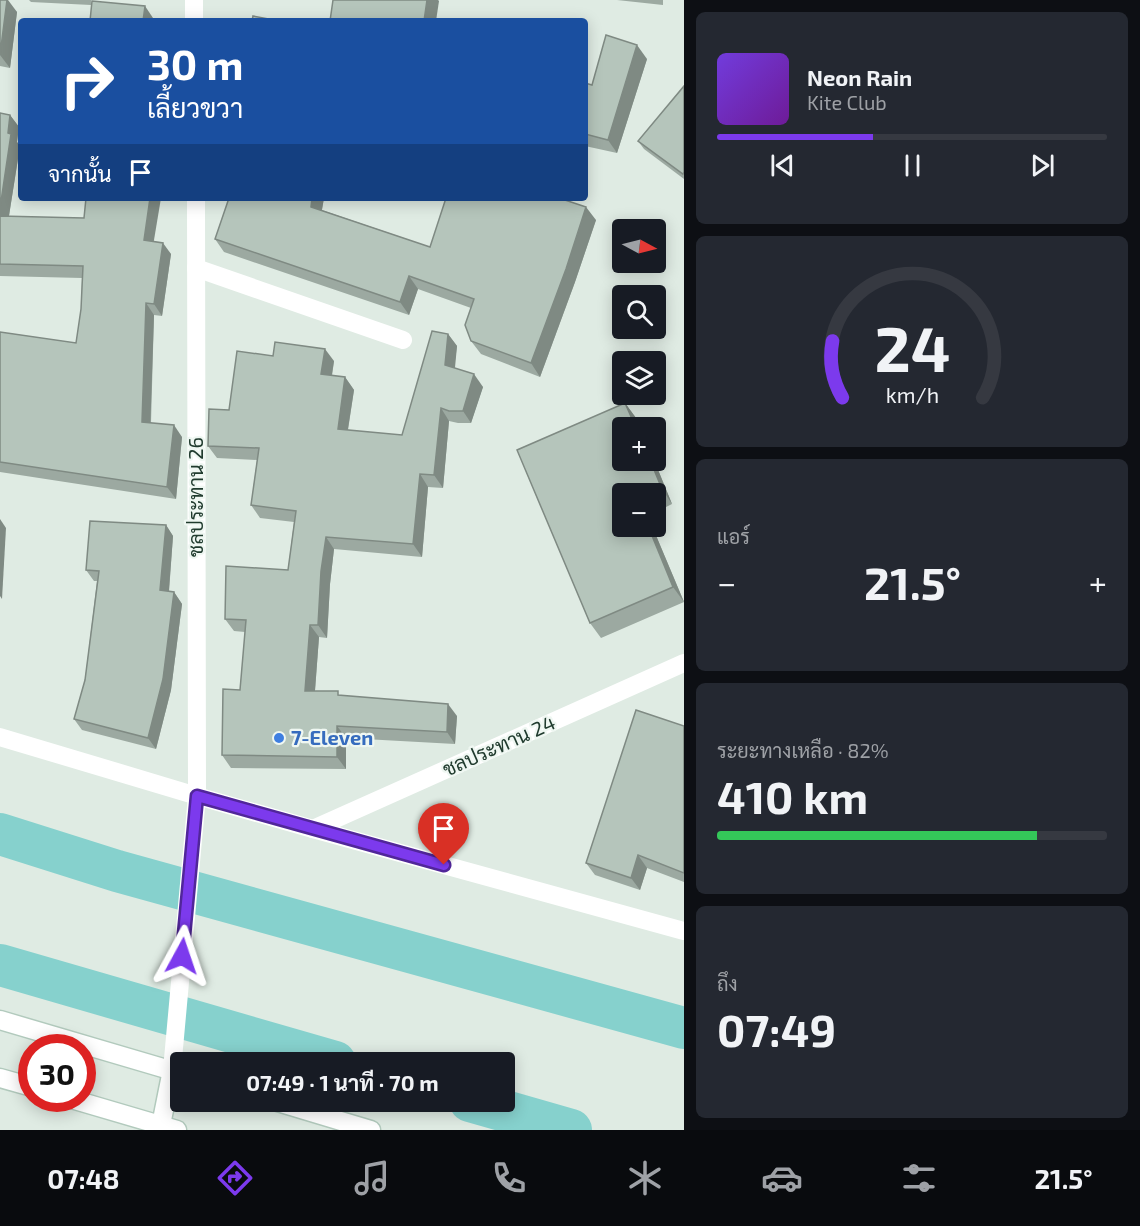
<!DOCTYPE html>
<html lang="th">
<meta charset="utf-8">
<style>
:root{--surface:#171b24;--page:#242831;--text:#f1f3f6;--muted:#9ea1a6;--line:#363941;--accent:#7c3aed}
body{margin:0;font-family:"Exo 2",Sarabun,sans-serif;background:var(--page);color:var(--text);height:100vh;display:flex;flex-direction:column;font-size:22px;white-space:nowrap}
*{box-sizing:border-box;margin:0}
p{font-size:20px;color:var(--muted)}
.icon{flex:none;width:33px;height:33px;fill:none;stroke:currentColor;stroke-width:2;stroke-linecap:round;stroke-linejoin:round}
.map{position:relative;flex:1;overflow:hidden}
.panel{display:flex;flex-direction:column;gap:12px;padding:12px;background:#0d0f14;width:456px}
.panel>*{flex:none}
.banner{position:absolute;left:18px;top:18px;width:570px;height:183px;border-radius:6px;box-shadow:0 3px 15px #0003;background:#1a4fa0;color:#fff;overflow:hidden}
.needle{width:39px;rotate:97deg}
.controls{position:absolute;left:612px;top:219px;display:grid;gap:12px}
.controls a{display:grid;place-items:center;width:54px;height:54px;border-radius:6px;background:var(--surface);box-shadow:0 3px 15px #0003;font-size:30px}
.speed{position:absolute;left:18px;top:1034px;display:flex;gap:12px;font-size:30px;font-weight:700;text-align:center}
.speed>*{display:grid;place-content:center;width:78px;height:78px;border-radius:50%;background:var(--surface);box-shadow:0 3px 15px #0003;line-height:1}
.speed .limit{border:9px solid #d22;background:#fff;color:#111}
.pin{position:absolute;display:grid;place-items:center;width:51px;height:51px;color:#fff;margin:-62px -26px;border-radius:50% 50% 50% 0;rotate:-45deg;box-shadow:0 0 6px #0007}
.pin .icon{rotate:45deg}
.me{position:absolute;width:66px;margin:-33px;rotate:5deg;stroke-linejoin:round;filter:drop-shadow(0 0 4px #0008)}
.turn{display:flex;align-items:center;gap:21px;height:126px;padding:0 30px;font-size:27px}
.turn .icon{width:78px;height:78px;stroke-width:2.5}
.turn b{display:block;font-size:42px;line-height:51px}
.then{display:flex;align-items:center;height:57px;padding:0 30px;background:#0003;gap:12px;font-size:22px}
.big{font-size:45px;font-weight:700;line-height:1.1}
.panel .widget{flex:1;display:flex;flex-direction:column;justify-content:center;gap:9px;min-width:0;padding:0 21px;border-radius:9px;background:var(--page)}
.panel .dial{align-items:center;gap:0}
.dial svg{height:156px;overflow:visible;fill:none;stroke:var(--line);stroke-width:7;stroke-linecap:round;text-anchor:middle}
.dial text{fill:var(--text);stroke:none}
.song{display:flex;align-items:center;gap:18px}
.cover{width:72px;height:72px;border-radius:9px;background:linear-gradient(135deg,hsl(260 70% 55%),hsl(280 70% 35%))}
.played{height:6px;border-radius:3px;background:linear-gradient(90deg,var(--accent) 40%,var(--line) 40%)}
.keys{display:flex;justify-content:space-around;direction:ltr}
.heat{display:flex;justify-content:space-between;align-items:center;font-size:33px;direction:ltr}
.charge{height:9px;border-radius:4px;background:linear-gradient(90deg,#34c759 82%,var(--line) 0)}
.trip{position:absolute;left:170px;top:1052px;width:345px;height:60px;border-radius:6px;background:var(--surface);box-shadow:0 3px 15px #0003;font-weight:700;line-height:60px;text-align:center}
.dock{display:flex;height:96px;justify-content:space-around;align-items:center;background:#090b0e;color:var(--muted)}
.dock .icon{width:42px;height:42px}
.dock .on{color:var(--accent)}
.dock b{font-size:27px;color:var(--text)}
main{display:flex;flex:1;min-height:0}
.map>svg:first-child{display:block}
</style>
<main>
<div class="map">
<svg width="684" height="1130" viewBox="0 0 684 1130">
<rect width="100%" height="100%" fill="#dfebe3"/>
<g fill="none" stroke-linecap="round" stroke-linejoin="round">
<g stroke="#86d1cd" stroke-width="42">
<polyline points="0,834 117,871 684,1028"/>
<polyline points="0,965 335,1062"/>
<polyline points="470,1101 571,1130"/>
</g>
<defs>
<g id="secondary">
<polyline points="0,1020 180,1073"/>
<polyline points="0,1078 32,1087"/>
<polyline points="68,1098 177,1130"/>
<polyline points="274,1101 371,1130"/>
<polyline points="161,1125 172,1070"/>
</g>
</defs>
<use href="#secondary" stroke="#b2cabd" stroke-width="21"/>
<polyline stroke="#fff" stroke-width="18" points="196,268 403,340"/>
<g stroke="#fff" stroke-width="18">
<polyline points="194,0 194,21"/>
<polyline points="0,737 197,796 313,829 684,931"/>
<polyline points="313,829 684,663"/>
<polyline points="172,1070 197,796 196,198"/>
</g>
<use href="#secondary" stroke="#fff" stroke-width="18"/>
</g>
<g fill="#9ca9a1">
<polygon points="0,0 17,12 10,68 0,66"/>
<polygon points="29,0 91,0 91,5 31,2"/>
<polygon points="617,0 663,0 663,5"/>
<polygon points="647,59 617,153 585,146 585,83 592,85"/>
<polygon points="684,86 684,179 644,149 638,141"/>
<polygon points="0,113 10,115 19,127 17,142 20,146 9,216 154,241 171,254 162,316 154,315 151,423 182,437 176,499 0,472 0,332 76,343 81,309 82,278 0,276"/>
<polygon points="229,198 324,198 322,210 430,247 596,220 575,282 540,377 481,354 471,341 471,308 418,289 409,315 224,252 215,239"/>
<polygon points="448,334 457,346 454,368 483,387 471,423 458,423 449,421 443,488 428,487 422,557 334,549 330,584 327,638 319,637 315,691 457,716 455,744 346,738 346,769 231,768 222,755 240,690 245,632 234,631 225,619 288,570 294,522 260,518 251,505 257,460 217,458 208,446 229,410 273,356 334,361 332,376 345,377 354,390 348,430 402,435"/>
<polygon points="625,403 636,418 640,428 622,428 622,460 654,460 672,504 656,512 656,494 622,494 622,526 652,526 684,602 601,638 590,623 517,450"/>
<polygon points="166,525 173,536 169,592 174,592 182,604 171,690 156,749 82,730 74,719 85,680 97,581 94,581 86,570"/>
<polygon points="684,726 684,882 647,868 640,890 595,875 586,863"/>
</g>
<g fill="#7f8a83">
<polygon points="7,0 8,0 17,12 10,68 0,55"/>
<polygon points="427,0 438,0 439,1 436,21 424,21"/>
<polygon points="145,6 153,18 153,21 143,21"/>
<polygon points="637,45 647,59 617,153 608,140"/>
<polygon points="10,115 19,127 17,142 20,146 7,228 0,217 0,208"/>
<polygon points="150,198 161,198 152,252 144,240"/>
<polygon points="312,198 324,198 320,220 311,207"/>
<polygon points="586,207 596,220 575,282 540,377 531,363"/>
<polygon points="163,243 171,254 162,316 154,304"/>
<polygon points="409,276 418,289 409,315 400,302"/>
<polygon points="146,303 154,315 150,434 142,422"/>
<polygon points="448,334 457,346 454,378 445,365"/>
<polygon points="325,349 334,361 330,386 321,374"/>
<polygon points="474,374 483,387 471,423 463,411"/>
<polygon points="345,377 354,390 346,441 338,429"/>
<polygon points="625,403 636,418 640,428 636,428"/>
<polygon points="441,408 449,421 443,488 434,475"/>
<polygon points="174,425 182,437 176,499 167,487"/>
<polygon points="650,460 654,460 672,504 662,489"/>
<polygon points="420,474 428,487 422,557 413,544"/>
<polygon points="0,519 6,528 2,599 0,596"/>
<polygon points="166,525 173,536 168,602 160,590"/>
<polygon points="648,526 652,526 684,602 673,587"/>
<polygon points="326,537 334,549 330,584 327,638 318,625 321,571"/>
<polygon points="174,592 182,604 171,690 156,749 148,738"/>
<polygon points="310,625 319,637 314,703 305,691"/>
<polygon points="448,704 457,716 455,744 447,732"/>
<polygon points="337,726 346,738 346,769 337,757"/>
<polygon points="638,855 647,868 640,890 631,878"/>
</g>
<g fill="#b5c5bb" stroke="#7f8a83" stroke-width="1.5">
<polygon points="0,0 7,0 0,55"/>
<polygon points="333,0 427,0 424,21 330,21"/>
<polygon points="92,1 145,6 143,21 90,21"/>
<polygon points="253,16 279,21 252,21"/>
<polygon points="606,35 637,45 608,140 585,134 585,83 592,85"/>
<polygon points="684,86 684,172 683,174 638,141"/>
<polygon points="0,113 10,115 8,133 11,134 0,208"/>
<polygon points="86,198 150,198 144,240 163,243 154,304 146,303 142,422 174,425 167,487 0,462 0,332 76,343 81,309 83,266 0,264 0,216 84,218"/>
<polygon points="229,198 312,198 311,207 430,247 446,198 559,198 586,207 566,269 531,363 471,341 465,325 474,299 409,276 400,302 215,239"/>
<polygon points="432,331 448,334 445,365 474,374 463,411 449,411 441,408 434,475 420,474 413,544 326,537 321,571 318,625 310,625 305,691 338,691 338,695 448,704 447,732 337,726 337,757 222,755 223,689 240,690 246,620 225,619 226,566 288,570 296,511 251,505 259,448 208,446 209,409 229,410 237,351 273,356 275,342 325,349 321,374 345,377 338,429 402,435"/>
<polygon points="625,403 636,428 622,428 622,460 650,460 662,489 652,494 622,494 622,526 648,526 673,587 590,623 517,450"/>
<polygon points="90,521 166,525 160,590 174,592 163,679 148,738 74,719 85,680 99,571 86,570"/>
<polygon points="636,710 684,726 684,873 638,855 631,878 586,863"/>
</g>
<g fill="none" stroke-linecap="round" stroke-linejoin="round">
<defs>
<polyline id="route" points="182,956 197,796 444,865"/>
</defs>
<use href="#route" stroke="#51269a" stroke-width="15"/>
<use href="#route" stroke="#7c3aed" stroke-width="10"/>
</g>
<circle fill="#3f7fe0" stroke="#eff7f2" stroke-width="2" cx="279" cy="738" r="6"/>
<g text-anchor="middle" stroke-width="4.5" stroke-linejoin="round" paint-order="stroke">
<g font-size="20" fill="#203b2e" stroke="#eff7f2">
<text transform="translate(196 497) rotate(-90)" y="7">ชลประทาน 26</text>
<text transform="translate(499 746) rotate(-24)" y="7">ชลประทาน 24</text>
</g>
<g font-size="20" font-weight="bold" fill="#366cbe" stroke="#eff7f2" text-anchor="start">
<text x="291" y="745">7-Eleven</text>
</g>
</g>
</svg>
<div class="controls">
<a><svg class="needle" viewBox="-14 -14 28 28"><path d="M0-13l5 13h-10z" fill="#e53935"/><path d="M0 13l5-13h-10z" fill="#9ea1a6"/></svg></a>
<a><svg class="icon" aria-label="search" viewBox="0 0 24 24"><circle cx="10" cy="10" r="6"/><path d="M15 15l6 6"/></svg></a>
<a><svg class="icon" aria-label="layers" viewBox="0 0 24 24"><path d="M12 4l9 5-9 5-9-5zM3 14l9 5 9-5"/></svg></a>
<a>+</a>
<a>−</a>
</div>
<div class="speed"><div class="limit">30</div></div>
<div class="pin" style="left:444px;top:865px;background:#d93025"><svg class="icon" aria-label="arrive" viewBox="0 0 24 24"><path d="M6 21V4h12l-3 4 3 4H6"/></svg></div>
<svg class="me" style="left:182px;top:956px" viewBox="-20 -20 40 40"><path d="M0-17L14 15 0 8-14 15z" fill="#7c3aed" stroke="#fff" stroke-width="4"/></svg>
<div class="trip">07:49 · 1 นาที · 70 m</div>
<div class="banner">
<div class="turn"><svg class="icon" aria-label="right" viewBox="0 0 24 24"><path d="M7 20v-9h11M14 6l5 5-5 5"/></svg><div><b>30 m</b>เลี้ยวขวา</div></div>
<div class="then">จากนั้น<svg class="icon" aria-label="arrive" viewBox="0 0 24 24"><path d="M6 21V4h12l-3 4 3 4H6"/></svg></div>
</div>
</div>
<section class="panel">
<div class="widget">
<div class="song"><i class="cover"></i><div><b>Neon Rain</b><p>Kite Club</p></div></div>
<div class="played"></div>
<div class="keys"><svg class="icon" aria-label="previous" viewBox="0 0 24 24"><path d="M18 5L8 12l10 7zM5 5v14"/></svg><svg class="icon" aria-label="pause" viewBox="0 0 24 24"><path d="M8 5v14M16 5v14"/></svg><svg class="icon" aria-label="next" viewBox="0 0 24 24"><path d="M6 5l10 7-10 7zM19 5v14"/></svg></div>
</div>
<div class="widget dial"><svg viewBox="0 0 100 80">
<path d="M14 69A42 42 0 1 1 86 69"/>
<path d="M14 69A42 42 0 0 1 9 40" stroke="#7c3aed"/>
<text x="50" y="56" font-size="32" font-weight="700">24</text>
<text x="50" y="72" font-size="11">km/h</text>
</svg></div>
<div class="widget"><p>แอร์</p>
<div class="heat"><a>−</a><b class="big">21.5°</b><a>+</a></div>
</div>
<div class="widget"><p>ระยะทางเหลือ · 82%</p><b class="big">410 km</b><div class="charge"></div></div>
<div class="widget"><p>ถึง</p><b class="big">07:49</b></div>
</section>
</main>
<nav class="dock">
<b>07:48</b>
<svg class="icon on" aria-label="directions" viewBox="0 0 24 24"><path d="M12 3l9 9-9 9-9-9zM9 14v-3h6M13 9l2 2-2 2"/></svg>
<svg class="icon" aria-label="music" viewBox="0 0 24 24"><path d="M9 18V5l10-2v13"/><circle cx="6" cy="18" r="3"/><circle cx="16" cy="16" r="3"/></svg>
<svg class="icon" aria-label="phone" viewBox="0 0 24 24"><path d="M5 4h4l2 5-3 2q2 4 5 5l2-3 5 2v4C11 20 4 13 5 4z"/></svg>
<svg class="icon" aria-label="climate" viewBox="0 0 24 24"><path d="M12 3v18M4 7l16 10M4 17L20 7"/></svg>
<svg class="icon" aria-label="car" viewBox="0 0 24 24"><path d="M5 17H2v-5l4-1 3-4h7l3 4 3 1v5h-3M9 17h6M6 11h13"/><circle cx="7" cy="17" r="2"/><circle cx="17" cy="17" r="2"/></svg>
<svg class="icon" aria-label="filters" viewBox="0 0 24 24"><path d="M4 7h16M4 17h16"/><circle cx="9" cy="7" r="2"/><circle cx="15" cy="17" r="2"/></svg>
<b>21.5°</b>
</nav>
